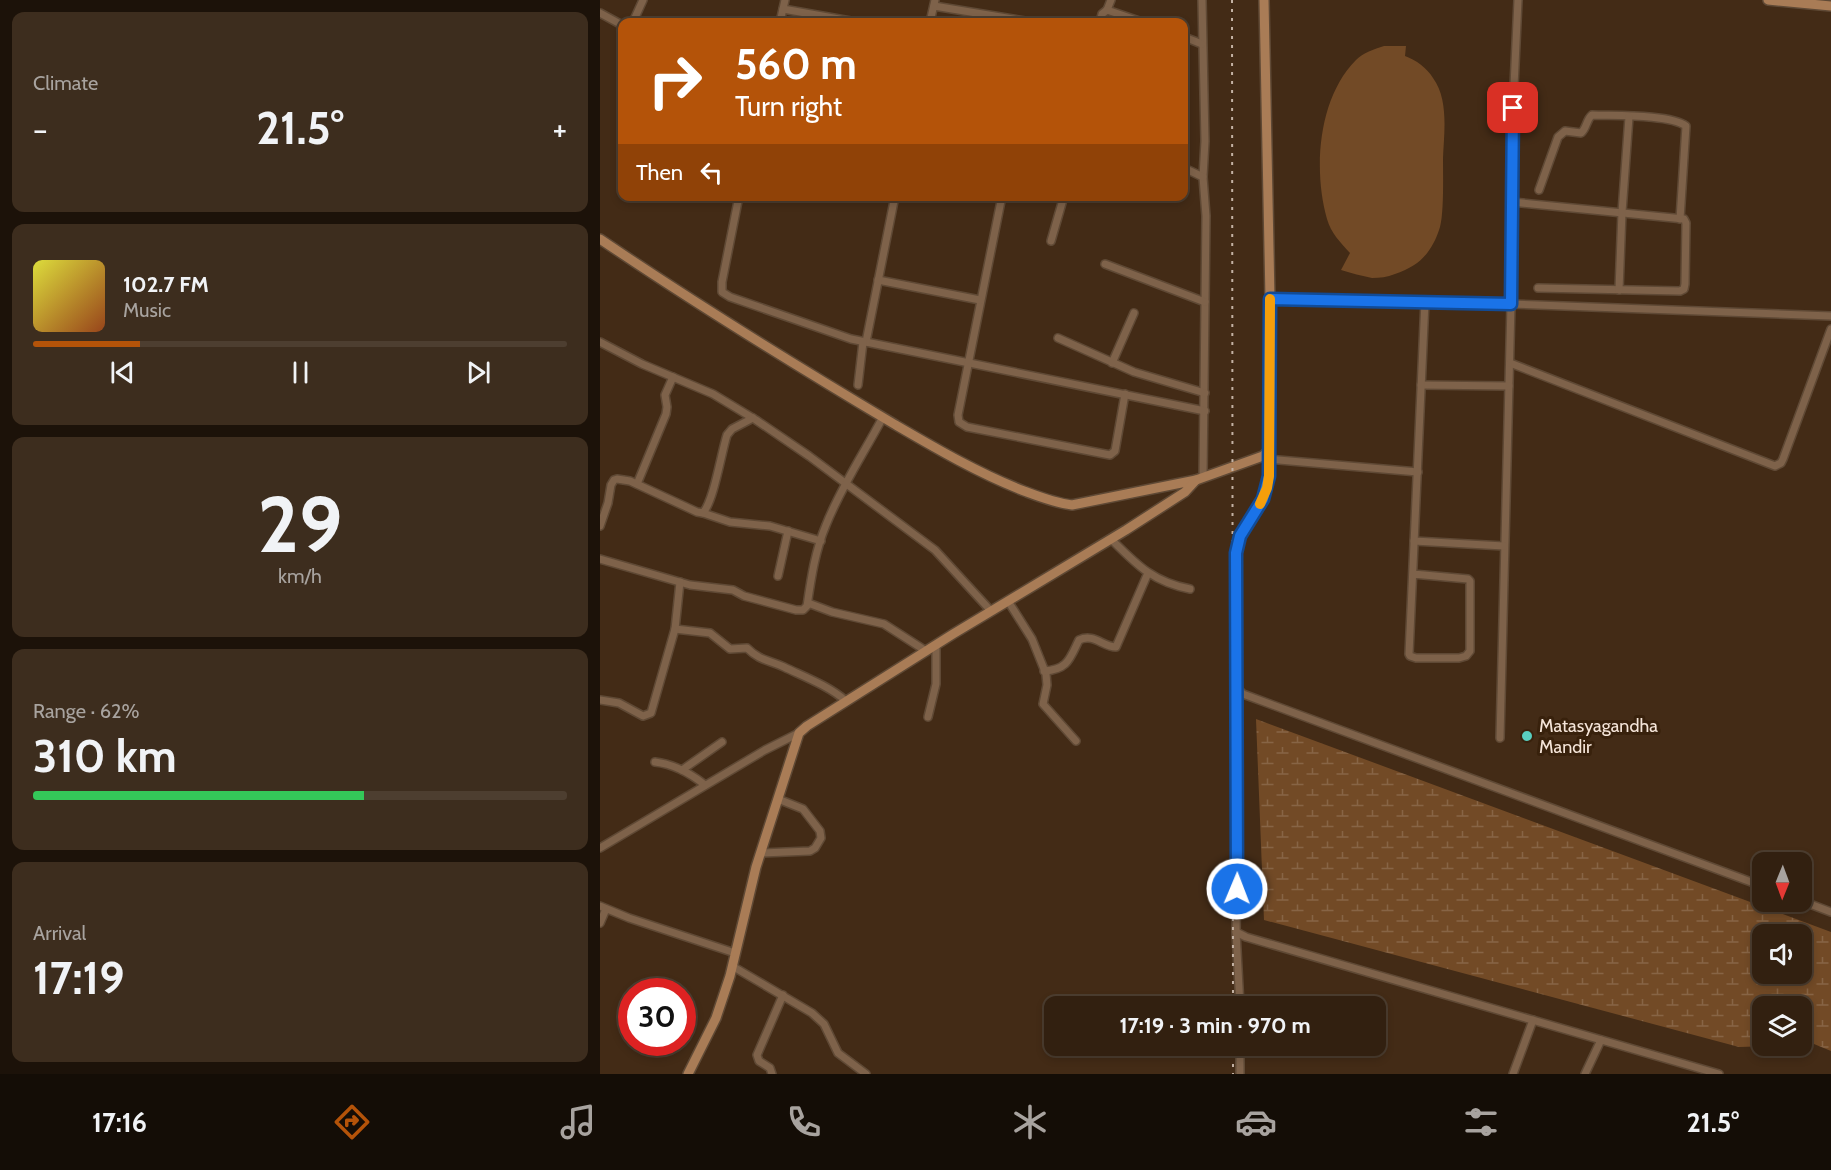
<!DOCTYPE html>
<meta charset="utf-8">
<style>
:root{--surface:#322010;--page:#3d2d1e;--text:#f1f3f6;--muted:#a8a39f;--line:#4d3e30;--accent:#b45309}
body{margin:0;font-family:Cabin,sans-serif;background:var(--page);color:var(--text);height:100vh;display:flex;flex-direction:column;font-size:22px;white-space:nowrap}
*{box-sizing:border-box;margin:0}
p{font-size:20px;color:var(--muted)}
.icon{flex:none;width:33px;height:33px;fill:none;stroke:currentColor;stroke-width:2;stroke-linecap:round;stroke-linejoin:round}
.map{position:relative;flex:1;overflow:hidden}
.panel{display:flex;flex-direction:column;gap:12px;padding:12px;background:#1c1209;width:600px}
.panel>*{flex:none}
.hud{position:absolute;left:18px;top:18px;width:570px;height:183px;border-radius:12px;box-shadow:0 3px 9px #0003,0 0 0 2px var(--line);background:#b45309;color:#fff;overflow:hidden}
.needle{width:39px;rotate:181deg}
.fabs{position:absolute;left:1152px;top:852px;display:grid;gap:12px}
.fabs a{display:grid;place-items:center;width:60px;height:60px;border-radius:12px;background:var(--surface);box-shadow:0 3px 9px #0003,0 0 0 2px var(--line);font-size:30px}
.speed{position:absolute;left:18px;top:978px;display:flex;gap:12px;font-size:30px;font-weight:700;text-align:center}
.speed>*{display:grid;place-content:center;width:78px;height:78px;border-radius:50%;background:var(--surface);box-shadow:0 3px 9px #0003,0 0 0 2px var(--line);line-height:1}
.speed .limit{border:9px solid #d22;background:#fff;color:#111}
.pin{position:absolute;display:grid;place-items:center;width:51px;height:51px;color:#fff;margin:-26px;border-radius:12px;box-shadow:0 3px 9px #0006}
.me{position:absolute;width:66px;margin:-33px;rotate:1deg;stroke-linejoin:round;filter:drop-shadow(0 0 4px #0008)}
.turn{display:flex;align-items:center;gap:21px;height:126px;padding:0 18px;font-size:27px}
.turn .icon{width:78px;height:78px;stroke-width:2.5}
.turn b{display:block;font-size:42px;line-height:51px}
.then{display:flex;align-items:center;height:57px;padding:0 18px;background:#0003;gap:12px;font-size:22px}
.big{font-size:45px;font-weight:800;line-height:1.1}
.panel .card{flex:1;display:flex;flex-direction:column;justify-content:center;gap:9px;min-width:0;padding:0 21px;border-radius:12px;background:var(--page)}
.panel .dial{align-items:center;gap:0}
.dial b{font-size:78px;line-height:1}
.song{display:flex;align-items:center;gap:18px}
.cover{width:72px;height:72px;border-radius:9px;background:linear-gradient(135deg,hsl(60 70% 55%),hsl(20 70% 35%))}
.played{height:6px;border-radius:3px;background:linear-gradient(90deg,var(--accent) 20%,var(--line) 20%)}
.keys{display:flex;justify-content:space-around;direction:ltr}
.heat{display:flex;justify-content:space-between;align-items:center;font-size:33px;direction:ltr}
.charge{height:9px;border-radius:4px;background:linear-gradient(90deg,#34c759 62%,var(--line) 0)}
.trip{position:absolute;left:444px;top:996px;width:342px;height:60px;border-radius:12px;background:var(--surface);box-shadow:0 3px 9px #0003,0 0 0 2px var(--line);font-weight:800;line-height:60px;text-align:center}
.tab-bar{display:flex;height:96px;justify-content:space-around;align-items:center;background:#140d06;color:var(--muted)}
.tab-bar .icon{width:42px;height:42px}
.tab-bar .selected{color:var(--accent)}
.tab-bar b{font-size:27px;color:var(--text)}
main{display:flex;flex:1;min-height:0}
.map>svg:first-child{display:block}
</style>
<main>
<section class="panel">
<div class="card"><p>Climate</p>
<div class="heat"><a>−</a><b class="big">21.5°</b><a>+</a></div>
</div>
<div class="card">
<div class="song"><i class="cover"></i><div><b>102.7 FM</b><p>Music</p></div></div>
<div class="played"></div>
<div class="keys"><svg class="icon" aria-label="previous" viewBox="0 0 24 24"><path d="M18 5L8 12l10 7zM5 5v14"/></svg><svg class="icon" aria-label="pause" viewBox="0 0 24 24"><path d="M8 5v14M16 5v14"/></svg><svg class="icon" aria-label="next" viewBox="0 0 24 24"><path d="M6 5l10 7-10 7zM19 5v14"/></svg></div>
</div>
<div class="card dial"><b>29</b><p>km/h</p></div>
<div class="card"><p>Range · 62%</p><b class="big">310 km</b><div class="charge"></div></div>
<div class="card"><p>Arrival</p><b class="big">17:19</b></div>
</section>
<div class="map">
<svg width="1231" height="1074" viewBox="0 0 1231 1074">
<defs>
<pattern id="wetland-marsh" width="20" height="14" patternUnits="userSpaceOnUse" patternTransform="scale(1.5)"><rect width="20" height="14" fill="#724a26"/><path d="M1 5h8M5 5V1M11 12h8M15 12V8" fill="none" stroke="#876445"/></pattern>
</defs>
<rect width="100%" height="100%" fill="#432b16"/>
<path fill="#724a26" d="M784,46H806L805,56C816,60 827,68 833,78C849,100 844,133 843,158C843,176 844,212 840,227C832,253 819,266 795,274C787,277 780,278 772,278C762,276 751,273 741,270L750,253C740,242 731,233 727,219C713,170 718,98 756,60C763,53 774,49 784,46Z"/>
<path fill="url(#wetland-marsh)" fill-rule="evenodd" d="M656,719L1231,932V1051L1214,1044H1202V1006H1162V1046H1170L1139,1047L664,920ZM1162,934H1202V974H1162Z"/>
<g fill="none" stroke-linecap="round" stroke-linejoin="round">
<defs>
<g id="street">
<polyline points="602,0 605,141 603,177 606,216 603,477"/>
<polyline points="918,0 913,108 911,304 1231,316"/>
<polyline points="334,6 431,22"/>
<polyline points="183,9 256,22"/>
<polyline points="507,10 511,0"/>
<polyline points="0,13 22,25"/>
<polyline points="33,22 43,0"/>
<polyline points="180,22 185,0"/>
<polyline points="330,22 335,0"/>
<polyline points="500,22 502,14 507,10 542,22"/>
<polyline points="584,37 602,44"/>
<polyline points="584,168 603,177"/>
<path d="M939,190L958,137L965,131L981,133C987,128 986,120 992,115C1014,116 1070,114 1086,126L1080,219"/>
<polyline points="139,196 122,282 122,292 130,297 251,339 266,342 605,411"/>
<polyline points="402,196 358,415 359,422 367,427 510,455 515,451 525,394"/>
<polyline points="912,202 1084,219 1086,223 1085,284 1084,289 1080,291 938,288"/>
<polyline points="451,241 464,196"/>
<polyline points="505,264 605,302"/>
<polyline points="278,280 380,300"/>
<polyline points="1019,290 1022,212 1029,117"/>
<polyline points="670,299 911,304 900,738"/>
<polyline points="458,338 534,372 605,393"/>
<polyline points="0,342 42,364 113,394 156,420 209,456 335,550 391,611"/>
<polyline points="266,342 295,196"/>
<polyline points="512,363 534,313"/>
<polyline points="910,363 1175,466 1181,463 1183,459 1231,329"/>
<polyline points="258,385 263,342"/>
<polyline points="821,385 909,386"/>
<polyline points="668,459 818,472"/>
<polyline points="37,484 66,414 67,407 65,395 73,377"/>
<polyline points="103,513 130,522 170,526 221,541"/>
<path d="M0,526L8,503L11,485L14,480L17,479L30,481L97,512L103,513C114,500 121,454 127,435L132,429L153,418"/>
<path d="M511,539C537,565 553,582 590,589"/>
<polyline points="814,541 904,546"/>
<path d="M0,559L90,585L133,590L144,596L196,610H203L207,606C211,579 215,551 226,525C241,487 264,453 283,417"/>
<polyline points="813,574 868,579 870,581 870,651 866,656 859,658 816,658 810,656 809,654 825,301"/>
<polyline points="178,576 188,531"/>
<polyline points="408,601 432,639 446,674 447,685 443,704 476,741"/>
<polyline points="208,603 232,612 284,624 326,651"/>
<path d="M75,629L110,633L130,649L147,648C160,661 169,660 184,667C205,677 229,686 246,701"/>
<path d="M444,671C468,670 470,658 479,640C494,633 503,647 516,647L548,573"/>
<polyline points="636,687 643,694 1162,886"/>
<polyline points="0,700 19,703 43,716 51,713 75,629 80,582"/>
<polyline points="328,717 336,684 336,645"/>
<path d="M55,762C74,764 90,773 105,785"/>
<polyline points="82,770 122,742"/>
<polyline points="0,848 165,750 199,733"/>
<polyline points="161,853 210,851 215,848 221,838 220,831 203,809 178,799"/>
<polyline points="1202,901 1231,912"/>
<polyline points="0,906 29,918 135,953"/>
<polyline points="0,923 6,909"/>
<polyline points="636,932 646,937 1119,1074"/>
<polyline points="132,966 212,1013 224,1024 238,1053 266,1074"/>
<path d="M640,1006L636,932L638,824L636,687V553C639,531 655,518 663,498C670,483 668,467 668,451"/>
<polyline points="172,1074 170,1068 159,1061 157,1055 183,995"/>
<polyline points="640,1074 640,1046"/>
<polyline points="913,1074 933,1020"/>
<polyline points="985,1074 1001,1040"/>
</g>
<g id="secondary">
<polyline points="1168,0 1231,6"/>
<path d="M0,239C96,304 195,365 294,424C337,449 378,473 424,491C440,497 455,503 472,505L596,480L663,456L668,451V447L670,299L664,0"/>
<polyline points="88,1074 116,1018 130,976 156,867 199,733 207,726 353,634 526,530 585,492 596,480"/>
</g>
</defs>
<use href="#street" stroke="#5f4935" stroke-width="10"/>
<use href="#secondary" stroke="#5f4935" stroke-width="12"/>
<use href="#street" stroke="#7e624a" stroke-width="7"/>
<use href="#secondary" stroke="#a97c56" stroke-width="9"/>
<g stroke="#c4b2a4" stroke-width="2" stroke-dasharray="3 6" stroke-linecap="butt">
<polyline points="632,0 633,1006"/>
<polyline points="633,1046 633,1074"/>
</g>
</g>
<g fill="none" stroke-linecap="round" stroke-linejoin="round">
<defs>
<polyline id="route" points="637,889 636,553 640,536 663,499 669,476 670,299 911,304 913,108"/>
</defs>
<use href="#route" stroke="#114b97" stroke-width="15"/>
<use href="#route" stroke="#1a73e8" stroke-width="10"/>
<polyline stroke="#f59e0b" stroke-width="10" points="660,504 667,488 669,476 670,299"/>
</g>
<circle fill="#59cebf" stroke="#38210c" stroke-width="2" cx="927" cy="736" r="6"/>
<g text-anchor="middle" stroke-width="6" stroke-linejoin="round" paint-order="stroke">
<g font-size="18" fill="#f5e5d9" stroke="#38210c" text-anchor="start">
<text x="939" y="732">Matasyagandha<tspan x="939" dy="21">Mandir</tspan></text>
</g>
</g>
</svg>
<div class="fabs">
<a><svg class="needle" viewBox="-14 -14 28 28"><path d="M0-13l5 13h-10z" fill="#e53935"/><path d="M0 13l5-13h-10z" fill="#a8a39f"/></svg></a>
<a><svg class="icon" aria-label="sound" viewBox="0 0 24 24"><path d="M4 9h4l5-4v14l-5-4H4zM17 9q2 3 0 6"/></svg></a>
<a><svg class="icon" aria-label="layers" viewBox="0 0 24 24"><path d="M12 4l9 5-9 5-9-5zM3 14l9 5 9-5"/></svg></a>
</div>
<div class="speed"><div class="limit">30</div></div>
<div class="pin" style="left:913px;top:108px;background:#d93025"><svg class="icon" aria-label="arrive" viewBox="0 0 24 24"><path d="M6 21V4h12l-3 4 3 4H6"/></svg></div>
<svg class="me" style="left:637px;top:889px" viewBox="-20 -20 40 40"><circle r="17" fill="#1a73e8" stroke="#fff" stroke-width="3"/><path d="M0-11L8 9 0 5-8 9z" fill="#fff"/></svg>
<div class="trip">17:19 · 3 min · 970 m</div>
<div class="hud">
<div class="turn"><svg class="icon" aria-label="right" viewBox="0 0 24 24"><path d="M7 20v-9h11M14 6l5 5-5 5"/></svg><div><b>560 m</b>Turn right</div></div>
<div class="then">Then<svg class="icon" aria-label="left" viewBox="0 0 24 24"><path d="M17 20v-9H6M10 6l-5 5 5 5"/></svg></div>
</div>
</div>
</main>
<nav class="tab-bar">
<b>17:16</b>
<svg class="icon selected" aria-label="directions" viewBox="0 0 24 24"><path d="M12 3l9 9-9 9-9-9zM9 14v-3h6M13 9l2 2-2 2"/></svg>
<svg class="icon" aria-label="music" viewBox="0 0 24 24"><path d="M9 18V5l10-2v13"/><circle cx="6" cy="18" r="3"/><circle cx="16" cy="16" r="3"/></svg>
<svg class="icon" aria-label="phone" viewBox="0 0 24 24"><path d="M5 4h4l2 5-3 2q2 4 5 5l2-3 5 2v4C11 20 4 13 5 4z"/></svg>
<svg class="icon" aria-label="climate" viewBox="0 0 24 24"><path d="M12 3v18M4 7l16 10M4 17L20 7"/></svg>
<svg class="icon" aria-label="car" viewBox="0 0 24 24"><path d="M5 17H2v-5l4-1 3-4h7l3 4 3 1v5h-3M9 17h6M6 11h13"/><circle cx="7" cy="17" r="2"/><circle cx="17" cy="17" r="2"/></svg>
<svg class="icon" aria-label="filters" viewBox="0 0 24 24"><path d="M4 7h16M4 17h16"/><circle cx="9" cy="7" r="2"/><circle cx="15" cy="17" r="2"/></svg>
<b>21.5°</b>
</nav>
